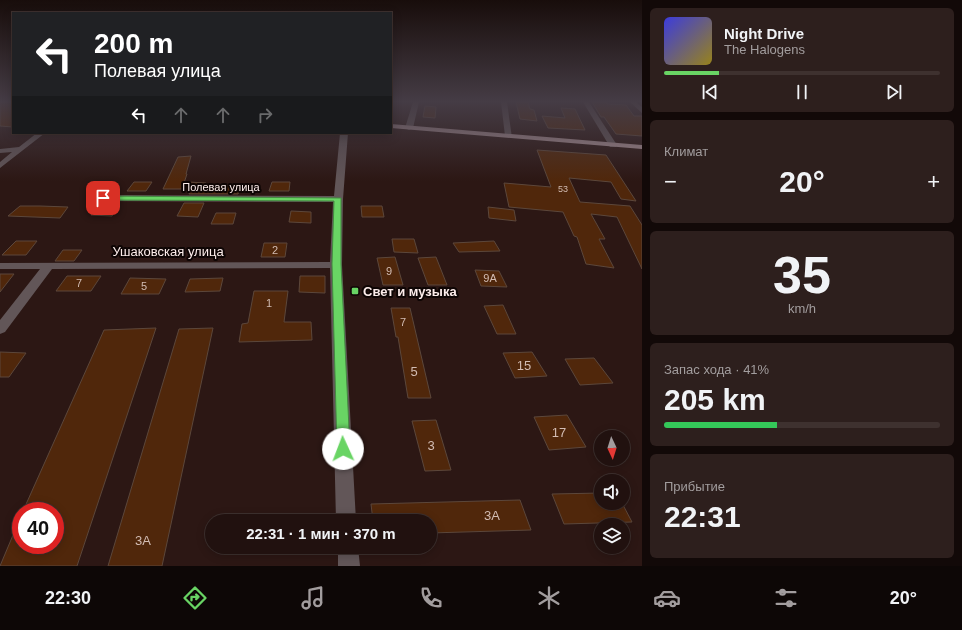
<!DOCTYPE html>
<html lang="ru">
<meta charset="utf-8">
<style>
:root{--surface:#21110f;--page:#2d1f1d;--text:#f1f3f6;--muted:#a29d9e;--line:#3e312f;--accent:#69d464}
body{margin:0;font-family:Helvetica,sans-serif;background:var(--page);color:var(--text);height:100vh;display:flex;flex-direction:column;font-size:15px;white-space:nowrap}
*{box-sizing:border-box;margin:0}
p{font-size:13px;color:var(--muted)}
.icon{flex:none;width:22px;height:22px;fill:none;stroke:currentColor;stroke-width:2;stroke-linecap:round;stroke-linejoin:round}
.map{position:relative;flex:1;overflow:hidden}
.panel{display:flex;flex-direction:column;gap:8px;padding:8px;background:#120908;width:320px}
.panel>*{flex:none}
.top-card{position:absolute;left:12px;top:12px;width:380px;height:122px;border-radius:0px;box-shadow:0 2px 10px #0003,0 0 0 1px var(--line);background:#202124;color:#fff;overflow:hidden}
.needle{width:26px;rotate:176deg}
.buttons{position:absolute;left:594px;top:430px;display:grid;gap:8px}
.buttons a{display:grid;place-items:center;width:36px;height:36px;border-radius:50%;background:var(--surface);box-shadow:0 2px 10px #0003,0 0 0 1px var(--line);font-size:20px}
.speed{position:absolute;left:12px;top:502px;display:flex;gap:8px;font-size:20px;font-weight:700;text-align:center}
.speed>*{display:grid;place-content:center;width:52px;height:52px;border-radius:50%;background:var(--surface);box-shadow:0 2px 10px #0003,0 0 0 1px var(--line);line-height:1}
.speed .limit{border:6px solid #d22;background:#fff;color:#111}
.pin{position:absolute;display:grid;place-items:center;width:34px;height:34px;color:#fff;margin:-17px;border-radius:8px;box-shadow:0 2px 6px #0006}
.me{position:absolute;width:44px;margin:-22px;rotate:358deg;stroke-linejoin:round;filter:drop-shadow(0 0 3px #0008)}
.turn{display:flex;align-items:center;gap:14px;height:84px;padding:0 16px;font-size:18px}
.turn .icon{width:52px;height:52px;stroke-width:2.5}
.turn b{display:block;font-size:28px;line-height:34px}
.lanes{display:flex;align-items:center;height:38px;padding:0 16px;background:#0003;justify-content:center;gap:20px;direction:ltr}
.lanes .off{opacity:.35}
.big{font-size:30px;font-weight:700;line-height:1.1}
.panel .tile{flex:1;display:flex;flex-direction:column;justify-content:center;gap:6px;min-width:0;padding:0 14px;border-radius:6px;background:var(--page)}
.panel .dial{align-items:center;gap:0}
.dial b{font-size:52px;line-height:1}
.song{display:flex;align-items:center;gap:12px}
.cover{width:48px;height:48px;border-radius:6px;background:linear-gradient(135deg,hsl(240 70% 55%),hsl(50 70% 35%))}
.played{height:4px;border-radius:2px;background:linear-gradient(90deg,var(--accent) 20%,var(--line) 20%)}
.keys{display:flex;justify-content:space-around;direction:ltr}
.heat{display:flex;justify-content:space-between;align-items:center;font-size:22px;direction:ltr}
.charge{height:6px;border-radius:3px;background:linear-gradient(90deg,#34c759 41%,var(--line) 0)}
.trip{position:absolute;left:205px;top:514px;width:232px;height:40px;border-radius:20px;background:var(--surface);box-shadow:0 2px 10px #0003,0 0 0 1px var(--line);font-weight:700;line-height:40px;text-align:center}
.dock{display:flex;height:64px;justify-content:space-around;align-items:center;background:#0d0706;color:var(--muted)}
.dock .icon{width:28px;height:28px}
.dock .active{color:var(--accent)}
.dock b{font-size:18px;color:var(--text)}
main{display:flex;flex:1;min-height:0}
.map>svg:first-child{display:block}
</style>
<main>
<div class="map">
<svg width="642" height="566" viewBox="0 0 642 566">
<rect width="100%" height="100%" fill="#2c1714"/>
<g fill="#50270b" stroke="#5c473b">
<polygon points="0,102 13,102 13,127 0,126"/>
<polygon points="516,102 528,102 530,109 534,110 537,121 520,119"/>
<polygon points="592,102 606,102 607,104 626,105 634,116 642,116 642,136 616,134 604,117 601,117"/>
<polygon points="425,106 436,107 435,118 423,117"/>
<polygon points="561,108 575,109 585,130 548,128 542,116 565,118"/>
<polygon points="537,150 606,155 636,201 621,199 611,182 569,178 580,202 630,206 642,225 642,269 617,217 591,214 605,239 599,239 614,268 586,264 577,237 574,236 563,212 509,207 504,183 551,187"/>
<polygon points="191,156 186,174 187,174 182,189 163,189 178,157"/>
<polygon points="134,182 152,182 146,191 127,191"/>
<polygon points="188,182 206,183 206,185 241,185 238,194 189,194 190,191 183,191"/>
<polygon points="272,182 290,182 289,191 269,191"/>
<polygon points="184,203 204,203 198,217 177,216"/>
<polygon points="100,205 119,205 112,216 91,215"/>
<polygon points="20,206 40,206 68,207 60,218 8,216"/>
<polygon points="361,206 382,206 384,217 362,217"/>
<polygon points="488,207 514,210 516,221 489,218"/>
<polygon points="291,211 311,212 311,223 289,222"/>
<polygon points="216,213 236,213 233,224 211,224"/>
<polygon points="392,239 414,239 418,253 394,252"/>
<polygon points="16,241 37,241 26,255 2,255"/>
<polygon points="494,241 500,251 459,252 453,243"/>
<polygon points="264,243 287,243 285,257 261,257"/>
<polygon points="63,250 82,250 74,261 55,261"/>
<polygon points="395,257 403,285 383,285 377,258"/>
<polygon points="436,257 447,285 428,285 418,258"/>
<polygon points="475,270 499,271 507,287 481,286"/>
<polygon points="0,274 14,274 0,292"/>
<polygon points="67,276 101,276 91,291 56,291"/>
<polygon points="300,276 325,276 325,293 299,292"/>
<polygon points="130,278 166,279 159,294 121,294"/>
<polygon points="223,278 220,291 185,292 190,279"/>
<polygon points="254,291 288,291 284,322 311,322 312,340 239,342 242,324 248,323"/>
<polygon points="503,305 516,334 497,334 484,306"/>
<polygon points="391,308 410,308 431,398 408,398 398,337 396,337"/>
<polygon points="156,328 77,566 0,566 21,516 21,545 55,545 55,511 23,511 104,330"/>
<polygon points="213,328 162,566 108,566 179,329"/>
<polygon points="0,352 26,353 9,377 0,377"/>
<polygon points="532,352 547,376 515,378 503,353"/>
<polygon points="594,358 613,383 580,385 565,359"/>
<polygon points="567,415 586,447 549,450 534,417"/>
<polygon points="436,420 451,470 425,471 412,421"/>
<polygon points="601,493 601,503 622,503 632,522 564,524 552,494"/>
<polygon points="520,500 531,530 430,533 430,521 373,521 371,504"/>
</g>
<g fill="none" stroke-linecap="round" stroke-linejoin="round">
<g fill="#625658" fill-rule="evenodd">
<polygon points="413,102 419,102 413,128 409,130 405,128"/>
<polygon points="501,102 507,102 512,138 505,136"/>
<polygon points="583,102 589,102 617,145 616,147 610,147"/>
<polygon points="630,102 636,102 642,107 642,113"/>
<polygon points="37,133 45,133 0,168 0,162 12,152 0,153 0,149 19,147"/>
<polygon points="340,133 348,133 343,199 342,265 356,521 336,521 330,268 52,269 5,332 0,334 0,320 40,269 0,269 0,263 330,262 333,202 103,201 98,198 103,195 334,196"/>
<polygon points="338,547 358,547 360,566 338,566"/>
</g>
<polygon fill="#a78f93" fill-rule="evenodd" points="391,124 642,145 642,149 391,128"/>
</g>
<linearGradient id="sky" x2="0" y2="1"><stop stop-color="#180d0b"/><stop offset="0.56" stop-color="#453c45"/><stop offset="1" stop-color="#453c45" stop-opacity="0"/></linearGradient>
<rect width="642" height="181" fill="url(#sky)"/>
<polygon fill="#69d464" stroke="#448a41" points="101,196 341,198 341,264 350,449 348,453 343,455 339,453 337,449 332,264 334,201 103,200 100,198"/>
<rect fill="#69d464" stroke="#0e0504" stroke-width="1.5" x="351" y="287" width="8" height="8" rx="2"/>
<g text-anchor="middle" stroke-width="4" stroke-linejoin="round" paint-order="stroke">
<g font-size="9" fill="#d2bcb3">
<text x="563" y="192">53</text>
</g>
<g font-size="11" fill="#fdedeb" stroke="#0e0504">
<text x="221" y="191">Полевая улица</text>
</g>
<g font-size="11" fill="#d2bcb3">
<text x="275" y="254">2</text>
<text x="389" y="275">9</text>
<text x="490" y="282">9А</text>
<text x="79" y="287">7</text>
<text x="144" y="290">5</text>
<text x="269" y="307">1</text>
<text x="403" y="326">7</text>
</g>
<g font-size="13" fill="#fdedeb" stroke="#0e0504">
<text x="168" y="256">Ушаковская улица</text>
</g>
<g font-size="13" font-weight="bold" fill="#fdedeb" stroke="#0e0504" text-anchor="start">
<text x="363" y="296">Свет и музыка</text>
</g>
<g font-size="13" fill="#d2bcb3">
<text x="524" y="370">15</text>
<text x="414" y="376">5</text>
<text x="559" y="437">17</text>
<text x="431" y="450">3</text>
<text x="492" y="520">3А</text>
<text x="143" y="545">3А</text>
</g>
</g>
</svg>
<div class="buttons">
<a><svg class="needle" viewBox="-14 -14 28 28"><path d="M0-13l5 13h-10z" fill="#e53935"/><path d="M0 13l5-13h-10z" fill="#a29d9e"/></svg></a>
<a><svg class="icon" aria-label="sound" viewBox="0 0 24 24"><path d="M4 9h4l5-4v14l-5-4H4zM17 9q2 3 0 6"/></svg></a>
<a><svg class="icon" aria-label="layers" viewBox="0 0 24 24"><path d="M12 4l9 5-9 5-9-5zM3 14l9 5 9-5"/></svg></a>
</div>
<div class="speed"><div class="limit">40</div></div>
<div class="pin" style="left:103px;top:198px;background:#d93025"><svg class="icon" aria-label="arrive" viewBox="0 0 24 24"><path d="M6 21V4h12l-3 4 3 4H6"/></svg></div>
<svg class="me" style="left:343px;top:449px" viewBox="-20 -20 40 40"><circle r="19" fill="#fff"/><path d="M0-13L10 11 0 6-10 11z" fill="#69d464"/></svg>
<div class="trip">22:31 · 1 мин · 370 m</div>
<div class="top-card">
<div class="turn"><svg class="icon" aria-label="left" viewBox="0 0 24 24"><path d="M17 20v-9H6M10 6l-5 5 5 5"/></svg><div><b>200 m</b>Полевая улица</div></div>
<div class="lanes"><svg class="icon" aria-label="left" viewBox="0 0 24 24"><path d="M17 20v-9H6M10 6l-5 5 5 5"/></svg><svg class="icon off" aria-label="ahead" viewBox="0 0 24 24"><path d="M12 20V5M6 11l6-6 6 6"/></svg><svg class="icon off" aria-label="ahead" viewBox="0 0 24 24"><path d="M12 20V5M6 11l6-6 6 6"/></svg><svg class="icon off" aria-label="right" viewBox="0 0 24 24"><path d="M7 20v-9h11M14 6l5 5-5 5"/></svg></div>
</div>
</div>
<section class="panel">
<div class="tile">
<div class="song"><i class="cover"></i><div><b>Night Drive</b><p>The Halogens</p></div></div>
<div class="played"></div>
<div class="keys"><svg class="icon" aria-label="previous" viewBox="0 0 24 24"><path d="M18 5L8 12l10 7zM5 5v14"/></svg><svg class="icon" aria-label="pause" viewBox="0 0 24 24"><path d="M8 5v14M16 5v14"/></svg><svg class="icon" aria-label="next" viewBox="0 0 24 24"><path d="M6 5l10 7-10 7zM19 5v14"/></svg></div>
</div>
<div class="tile"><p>Климат</p>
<div class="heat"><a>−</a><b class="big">20°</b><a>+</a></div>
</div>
<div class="tile dial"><b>35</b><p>km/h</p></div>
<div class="tile"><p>Запас хода · 41%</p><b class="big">205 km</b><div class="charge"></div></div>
<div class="tile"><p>Прибытие</p><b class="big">22:31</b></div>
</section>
</main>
<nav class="dock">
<b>22:30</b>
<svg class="icon active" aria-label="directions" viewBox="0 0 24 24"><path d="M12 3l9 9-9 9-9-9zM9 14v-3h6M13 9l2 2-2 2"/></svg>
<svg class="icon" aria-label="music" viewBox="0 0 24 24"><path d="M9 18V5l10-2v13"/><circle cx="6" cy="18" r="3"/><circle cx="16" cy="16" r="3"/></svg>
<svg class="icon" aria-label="phone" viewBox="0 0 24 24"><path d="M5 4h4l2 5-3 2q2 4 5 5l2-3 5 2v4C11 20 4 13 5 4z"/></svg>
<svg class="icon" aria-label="climate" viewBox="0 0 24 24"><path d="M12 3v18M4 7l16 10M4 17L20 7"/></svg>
<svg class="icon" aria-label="car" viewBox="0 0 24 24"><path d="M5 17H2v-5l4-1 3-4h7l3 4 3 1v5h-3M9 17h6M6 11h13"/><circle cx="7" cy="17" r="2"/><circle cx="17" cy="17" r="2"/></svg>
<svg class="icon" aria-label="filters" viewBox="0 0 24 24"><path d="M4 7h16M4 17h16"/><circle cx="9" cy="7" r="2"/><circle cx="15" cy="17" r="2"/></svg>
<b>20°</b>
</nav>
